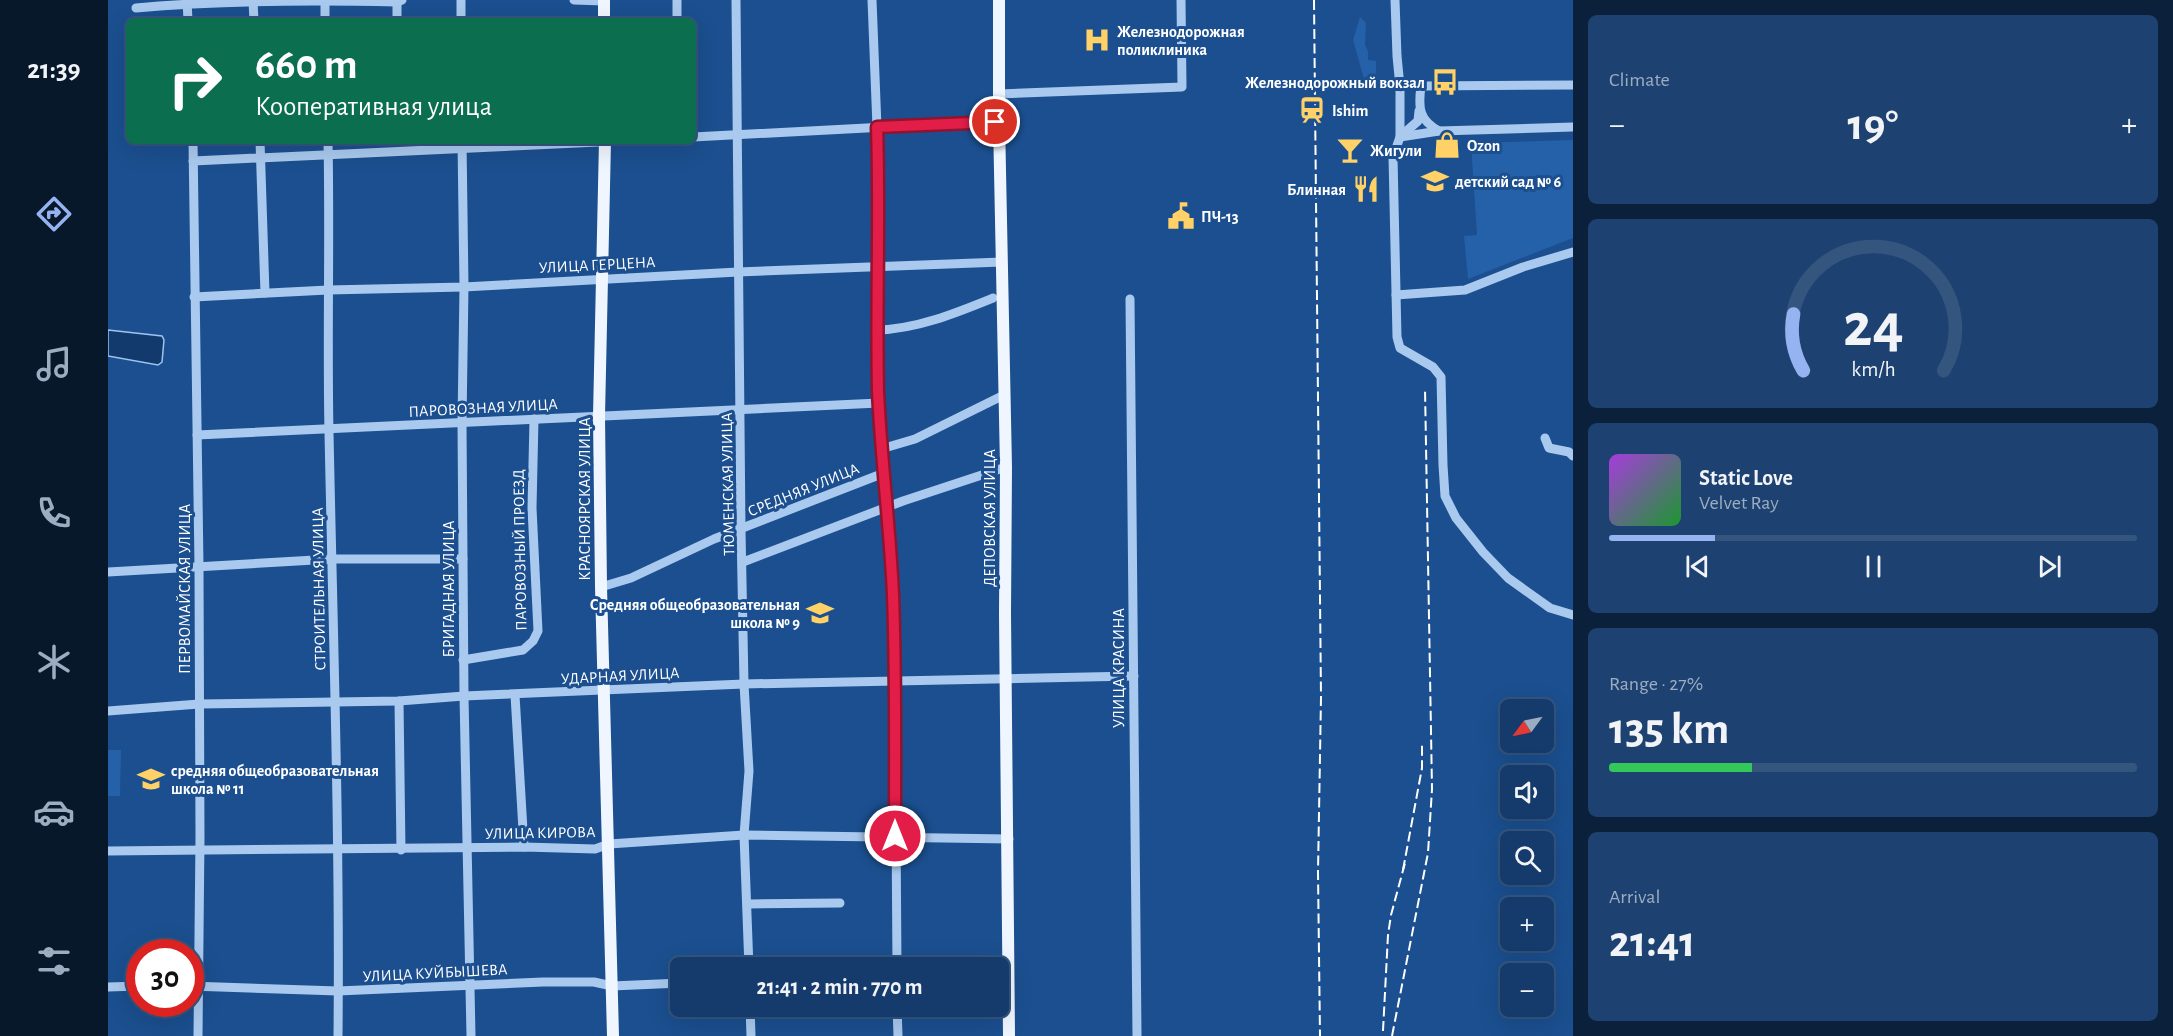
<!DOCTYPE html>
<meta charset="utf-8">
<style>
:root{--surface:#143b6b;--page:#1d4271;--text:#f1f3f6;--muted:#9dadc1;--line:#33557e;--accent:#95b2f1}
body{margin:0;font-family:"Alegreya Sans",sans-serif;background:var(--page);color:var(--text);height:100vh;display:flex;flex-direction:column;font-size:22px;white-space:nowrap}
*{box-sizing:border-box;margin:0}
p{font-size:20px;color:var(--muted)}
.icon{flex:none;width:33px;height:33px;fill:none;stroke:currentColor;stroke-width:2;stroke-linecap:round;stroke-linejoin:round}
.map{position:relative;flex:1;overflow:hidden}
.side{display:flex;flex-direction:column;gap:15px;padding:15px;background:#0b203b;width:600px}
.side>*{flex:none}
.hud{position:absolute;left:18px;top:18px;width:570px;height:126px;border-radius:9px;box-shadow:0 6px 24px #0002,0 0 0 2px var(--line);background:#0b6e4f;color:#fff;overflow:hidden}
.needle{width:39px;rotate:237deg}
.controls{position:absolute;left:1392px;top:699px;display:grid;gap:12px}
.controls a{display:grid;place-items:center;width:54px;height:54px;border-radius:9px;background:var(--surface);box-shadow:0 6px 24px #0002,0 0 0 2px var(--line);font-size:30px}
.speed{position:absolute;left:18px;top:939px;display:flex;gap:12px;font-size:30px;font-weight:700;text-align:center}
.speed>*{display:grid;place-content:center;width:78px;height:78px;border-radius:50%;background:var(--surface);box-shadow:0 6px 24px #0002,0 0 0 2px var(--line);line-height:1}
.speed .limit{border:9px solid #d22;background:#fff;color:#111}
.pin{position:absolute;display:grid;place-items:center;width:51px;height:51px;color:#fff;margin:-26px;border:3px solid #fff;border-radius:50%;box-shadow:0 2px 6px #0007}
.me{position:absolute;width:66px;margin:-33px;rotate:0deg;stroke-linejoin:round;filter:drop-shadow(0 0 4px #0008)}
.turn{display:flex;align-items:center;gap:21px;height:126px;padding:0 30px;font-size:27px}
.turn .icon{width:78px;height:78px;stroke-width:2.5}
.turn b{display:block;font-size:42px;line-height:51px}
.big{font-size:45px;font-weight:700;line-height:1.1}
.side .tile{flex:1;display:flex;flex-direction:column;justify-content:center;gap:9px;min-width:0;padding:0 21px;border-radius:9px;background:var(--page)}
.side .dial{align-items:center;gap:0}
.dial svg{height:156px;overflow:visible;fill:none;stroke:var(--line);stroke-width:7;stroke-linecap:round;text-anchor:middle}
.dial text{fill:var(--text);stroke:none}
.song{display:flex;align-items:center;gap:18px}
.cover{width:72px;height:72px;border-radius:9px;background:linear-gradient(135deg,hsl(280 70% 55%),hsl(130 70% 35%))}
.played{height:6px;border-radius:3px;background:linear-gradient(90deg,var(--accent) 20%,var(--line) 20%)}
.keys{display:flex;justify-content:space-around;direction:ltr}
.heat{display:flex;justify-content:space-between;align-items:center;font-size:33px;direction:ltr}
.charge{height:9px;border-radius:4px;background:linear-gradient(90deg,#34c759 27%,var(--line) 0)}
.trip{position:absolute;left:562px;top:957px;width:339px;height:60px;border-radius:9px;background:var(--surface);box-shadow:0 6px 24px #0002,0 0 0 2px var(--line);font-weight:700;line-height:60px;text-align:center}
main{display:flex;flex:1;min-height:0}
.tab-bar{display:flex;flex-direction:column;width:108px;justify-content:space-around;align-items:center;background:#08182b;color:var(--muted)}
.tab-bar .icon{width:42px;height:42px}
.tab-bar .current{color:var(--accent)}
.tab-bar b{font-size:27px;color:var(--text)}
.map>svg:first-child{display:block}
</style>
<main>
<nav class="tab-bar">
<b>21:39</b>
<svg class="icon current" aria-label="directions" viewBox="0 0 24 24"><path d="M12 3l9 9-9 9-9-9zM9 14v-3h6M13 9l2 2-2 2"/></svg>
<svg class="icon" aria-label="music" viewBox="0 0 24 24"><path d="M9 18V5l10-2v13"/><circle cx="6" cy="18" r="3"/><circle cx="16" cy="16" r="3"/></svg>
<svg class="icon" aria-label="phone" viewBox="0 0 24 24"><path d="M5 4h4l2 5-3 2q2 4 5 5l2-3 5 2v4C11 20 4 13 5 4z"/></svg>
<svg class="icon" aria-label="climate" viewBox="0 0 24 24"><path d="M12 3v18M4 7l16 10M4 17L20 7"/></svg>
<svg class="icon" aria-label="car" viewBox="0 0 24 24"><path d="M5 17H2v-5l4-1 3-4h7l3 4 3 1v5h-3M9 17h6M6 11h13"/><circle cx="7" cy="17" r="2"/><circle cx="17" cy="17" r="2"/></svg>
<svg class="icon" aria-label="filters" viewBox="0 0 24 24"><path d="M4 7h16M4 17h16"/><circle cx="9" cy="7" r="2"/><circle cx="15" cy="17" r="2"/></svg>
</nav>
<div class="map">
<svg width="1465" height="1036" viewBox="0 0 1465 1036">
<rect width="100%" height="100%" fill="#1b4f8f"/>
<g fill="#2461a8">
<polygon points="1252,17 1258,23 1257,45 1260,51 1260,60 1268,61 1268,74 1261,74 1261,77 1256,79 1245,40"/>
<polygon points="1465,140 1465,238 1360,279 1356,236 1369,235 1363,143"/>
<polygon points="0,750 13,750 12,796 0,796"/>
</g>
<polygon fill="#123a6d" stroke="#9cc4f0" stroke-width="1.5" points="0,330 54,336 56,340 54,362 50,365 0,356"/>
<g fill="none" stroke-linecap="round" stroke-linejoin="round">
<g stroke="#a9c9ee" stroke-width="9">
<polyline points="79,0 80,21"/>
<polyline points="217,0 217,21"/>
<polyline points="353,0 353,21"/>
<polyline points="466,0 496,1"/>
<polyline points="628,0 633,530 636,684 641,771 636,835 641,968"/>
<polyline points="764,0 769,127 769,330 771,403 785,594 787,682 789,968"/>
<polyline points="1287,0 1289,56 1292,87 1292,137 1285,157 1289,337 1292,348 1325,367 1333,377 1335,465 1337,496 1348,518 1375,552 1400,578 1442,608 1465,615"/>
<polyline points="145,1 146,21"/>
<polyline points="289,2 289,21"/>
<path d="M28,8C115,0 201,0 289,2L294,0"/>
<polyline points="569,21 569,0"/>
<polyline points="891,94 1074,87 1073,0"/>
<path d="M1331,131C1311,120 1310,108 1313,86L1465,85"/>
<polyline points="1294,135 1310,121 1311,111"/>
<polyline points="585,137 891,121"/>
<polyline points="1292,137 1331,131 1465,127"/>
<polyline points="85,141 91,567 92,837 90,1036"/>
<polyline points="152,141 157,293"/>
<path d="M220,141C222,238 219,335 221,432C225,633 232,835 230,1036"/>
<polyline points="354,141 356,287 354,422 356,696 363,1036"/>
<polyline points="85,161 512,141"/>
<polyline points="1288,295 1357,290 1415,267 1465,252"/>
<polyline points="86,297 220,290 356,287 630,272 894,262"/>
<polyline points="1022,299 1029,1036"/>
<path d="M769,330C809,329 848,313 885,298"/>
<polyline points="89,435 771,403"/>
<polyline points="1437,438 1441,448 1461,452 1465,456"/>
<polyline points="773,449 807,439 896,395"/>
<polyline points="635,562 795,501 898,467"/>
<polyline points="0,572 224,559 355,559"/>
<polyline points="493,587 523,578 606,539 776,473"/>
<polyline points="355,660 415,650 425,641 430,631 424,508 426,419"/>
<polyline points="407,695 416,847"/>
<polyline points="291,701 293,850"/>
<polyline points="0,711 91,704 291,701 356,696 636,684 1026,676"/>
<polyline points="0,851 416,847 487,849 501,844 636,835 901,839"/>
<polyline points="640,904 732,903"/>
<polyline points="82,986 230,991 435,982 486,982 504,986 573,983"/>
<polyline points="0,987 32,986"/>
<polyline points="642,1006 643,1036"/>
<polyline points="789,1006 790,1036"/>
</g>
<g stroke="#f0f6ff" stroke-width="12">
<polyline points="496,0 496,21"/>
<polyline points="891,0 891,121 898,467 897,614 901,1036"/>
<polyline points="497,141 491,416 493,587 505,1036"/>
</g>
<g stroke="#fff" stroke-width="2" stroke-dasharray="10 4.5" stroke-linecap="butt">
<polyline points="1206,0 1213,697 1210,872 1212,1036"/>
<polyline points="1295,870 1314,768 1314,745"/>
<polyline points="1275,1031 1280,935 1283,915 1297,863"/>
<polyline points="1284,1036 1320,853 1324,789 1317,388"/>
</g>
</g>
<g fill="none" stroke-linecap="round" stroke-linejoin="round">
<defs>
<path id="route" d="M787,836C787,756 788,675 785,595C782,527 773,459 770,391C768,303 772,215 769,127L887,122"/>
</defs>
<use href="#route" stroke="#92132f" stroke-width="15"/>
<use href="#route" stroke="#e11d48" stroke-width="10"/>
</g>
<defs>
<symbol id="hospital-bare" viewBox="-9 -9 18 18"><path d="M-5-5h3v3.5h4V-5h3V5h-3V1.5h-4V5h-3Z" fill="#ffd166" stroke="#1b4f8f" stroke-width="2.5" paint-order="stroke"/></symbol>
<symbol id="bus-bare" viewBox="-9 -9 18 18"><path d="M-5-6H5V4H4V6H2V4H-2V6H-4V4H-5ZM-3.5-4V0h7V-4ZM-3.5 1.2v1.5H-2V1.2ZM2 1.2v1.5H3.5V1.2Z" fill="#ffd166" stroke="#1b4f8f" stroke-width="2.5" paint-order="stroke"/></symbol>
<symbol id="station-bare" viewBox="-9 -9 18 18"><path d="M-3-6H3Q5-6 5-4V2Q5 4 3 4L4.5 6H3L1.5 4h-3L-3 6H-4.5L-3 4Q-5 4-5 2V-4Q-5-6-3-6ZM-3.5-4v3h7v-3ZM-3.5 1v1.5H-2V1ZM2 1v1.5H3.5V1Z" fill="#ffd166" stroke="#1b4f8f" stroke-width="2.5" paint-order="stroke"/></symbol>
<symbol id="shop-bare" viewBox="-9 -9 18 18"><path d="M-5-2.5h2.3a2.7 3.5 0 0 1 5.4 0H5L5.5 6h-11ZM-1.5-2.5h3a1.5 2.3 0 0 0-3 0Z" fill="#ffd166" stroke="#1b4f8f" stroke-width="2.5" paint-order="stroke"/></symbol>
<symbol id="bar-bare" viewBox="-9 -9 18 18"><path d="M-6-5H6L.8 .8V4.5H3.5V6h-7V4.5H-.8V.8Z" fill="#ffd166" stroke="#1b4f8f" stroke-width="2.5" paint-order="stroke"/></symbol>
<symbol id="school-bare" viewBox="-9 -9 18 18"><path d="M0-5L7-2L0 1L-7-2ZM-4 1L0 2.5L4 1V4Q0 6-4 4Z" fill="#ffd166" stroke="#1b4f8f" stroke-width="2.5" paint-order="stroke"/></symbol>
<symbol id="restaurant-bare" viewBox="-9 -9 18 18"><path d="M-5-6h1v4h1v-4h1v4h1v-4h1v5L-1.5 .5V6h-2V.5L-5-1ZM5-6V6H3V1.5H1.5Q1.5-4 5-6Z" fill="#ffd166" stroke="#1b4f8f" stroke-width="2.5" paint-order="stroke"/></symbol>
<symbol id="civic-bare" viewBox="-9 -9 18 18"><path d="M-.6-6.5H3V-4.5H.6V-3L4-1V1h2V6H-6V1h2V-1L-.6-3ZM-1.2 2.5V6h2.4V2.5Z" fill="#ffd166" stroke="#1b4f8f" stroke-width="2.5" paint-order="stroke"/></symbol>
</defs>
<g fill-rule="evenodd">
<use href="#hospital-bare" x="970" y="21" width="38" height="38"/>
<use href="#bus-bare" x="1318" y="63" width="38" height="38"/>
<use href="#station-bare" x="1185" y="91" width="38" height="38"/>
<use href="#shop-bare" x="1320" y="126" width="38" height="38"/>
<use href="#bar-bare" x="1223" y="131" width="38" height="38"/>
<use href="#school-bare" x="1308" y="162" width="38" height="38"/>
<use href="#restaurant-bare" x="1239" y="170" width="38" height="38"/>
<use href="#civic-bare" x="1054" y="197" width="38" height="38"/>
<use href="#school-bare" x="693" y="594" width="38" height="38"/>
<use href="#school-bare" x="24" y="760" width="38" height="38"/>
</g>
<g text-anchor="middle" stroke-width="6" stroke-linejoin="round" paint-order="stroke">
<g font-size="16" font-weight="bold" fill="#fff" stroke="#1b4f8f" text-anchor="start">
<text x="1009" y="37">Железнодорожная<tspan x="1009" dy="18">поликлиника</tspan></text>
<text x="1317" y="88" text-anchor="end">Железнодорожный вокзал</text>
<text x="1224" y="116">Ishim</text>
<text x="1359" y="151">Ozon</text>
<text x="1262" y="156">Жигули</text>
<text x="1347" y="187">детский сад № 6</text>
<text x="1238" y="195" text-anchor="end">Блинная</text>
<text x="1093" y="222">ПЧ-13</text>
<text x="692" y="610" text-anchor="end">Средняя общеобразовательная<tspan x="692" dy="18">школа № 9</tspan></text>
<text x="63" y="776">средняя общеобразовательная<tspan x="63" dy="18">школа № 11</tspan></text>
</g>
<g font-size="16" fill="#fff" stroke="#1b4f8f">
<text transform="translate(489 264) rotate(-3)" y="6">УЛИЦА ГЕРЦЕНА</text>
<text transform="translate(375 407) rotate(-3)" y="6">ПАРОВОЗНАЯ УЛИЦА</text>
<text transform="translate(619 484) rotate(-91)" y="6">ТЮМЕНСКАЯ УЛИЦА</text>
<text transform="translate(695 489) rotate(-22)" y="6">СРЕДНЯЯ УЛИЦА</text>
<text transform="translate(476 499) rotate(-90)" y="6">КРАСНОЯРСКАЯ УЛИЦА</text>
<text transform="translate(881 518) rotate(-90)" y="6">ДЕПОВСКАЯ УЛИЦА</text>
<text transform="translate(411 550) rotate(-91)" y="6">ПАРОВОЗНЫЙ ПРОЕЗД</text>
<text transform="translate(76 589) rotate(-90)" y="6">ПЕРВОМАЙСКАЯ УЛИЦА</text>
<text transform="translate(210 589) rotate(-91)" y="6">СТРОИТЕЛЬНАЯ УЛИЦА</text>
<text transform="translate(340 589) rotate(-90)" y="6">БРИГАДНАЯ УЛИЦА</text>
<text transform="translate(1010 668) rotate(-90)" y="6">УЛИЦА КРАСИНА</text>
<text transform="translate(512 675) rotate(-3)" y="6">УДАРНАЯ УЛИЦА</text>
<text transform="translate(432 832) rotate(-1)" y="6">УЛИЦА КИРОВА</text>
<text transform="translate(327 972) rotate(-3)" y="6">УЛИЦА КУЙБЫШЕВА</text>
</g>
</g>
</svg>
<div class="controls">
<a><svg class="needle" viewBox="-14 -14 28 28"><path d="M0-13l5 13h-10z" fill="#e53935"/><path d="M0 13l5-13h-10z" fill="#9dadc1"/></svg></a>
<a><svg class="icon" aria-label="sound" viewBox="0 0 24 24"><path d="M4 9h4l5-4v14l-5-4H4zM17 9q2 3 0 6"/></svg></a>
<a><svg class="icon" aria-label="search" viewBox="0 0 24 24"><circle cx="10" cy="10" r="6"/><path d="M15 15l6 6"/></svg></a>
<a>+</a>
<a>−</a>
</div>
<div class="speed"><div class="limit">30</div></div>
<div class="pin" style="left:887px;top:122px;background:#d93025"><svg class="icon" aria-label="arrive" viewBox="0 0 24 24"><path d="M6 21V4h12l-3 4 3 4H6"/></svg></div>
<svg class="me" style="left:787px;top:836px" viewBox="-20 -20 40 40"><circle r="17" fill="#e11d48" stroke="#fff" stroke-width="3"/><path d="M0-11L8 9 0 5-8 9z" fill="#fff"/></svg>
<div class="trip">21:41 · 2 min · 770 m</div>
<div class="hud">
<div class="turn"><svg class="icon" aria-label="right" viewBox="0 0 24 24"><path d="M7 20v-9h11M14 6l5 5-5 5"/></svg><div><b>660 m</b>Кооперативная улица</div></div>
</div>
</div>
<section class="side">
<div class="tile"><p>Climate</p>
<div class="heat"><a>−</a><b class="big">19°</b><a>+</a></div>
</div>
<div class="tile dial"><svg viewBox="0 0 100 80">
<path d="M14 69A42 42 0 1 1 86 69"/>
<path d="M14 69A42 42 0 0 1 9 40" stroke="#95b2f1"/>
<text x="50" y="56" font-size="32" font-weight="700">24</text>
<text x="50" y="72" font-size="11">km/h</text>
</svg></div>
<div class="tile">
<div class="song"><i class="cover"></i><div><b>Static Love</b><p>Velvet Ray</p></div></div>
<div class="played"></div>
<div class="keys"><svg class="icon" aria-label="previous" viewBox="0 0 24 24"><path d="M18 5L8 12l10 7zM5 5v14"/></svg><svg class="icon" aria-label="pause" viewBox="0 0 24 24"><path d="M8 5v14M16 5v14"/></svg><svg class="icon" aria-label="next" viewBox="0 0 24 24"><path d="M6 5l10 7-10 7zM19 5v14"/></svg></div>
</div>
<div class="tile"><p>Range · 27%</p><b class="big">135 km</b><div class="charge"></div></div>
<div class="tile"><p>Arrival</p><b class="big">21:41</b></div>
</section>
</main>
